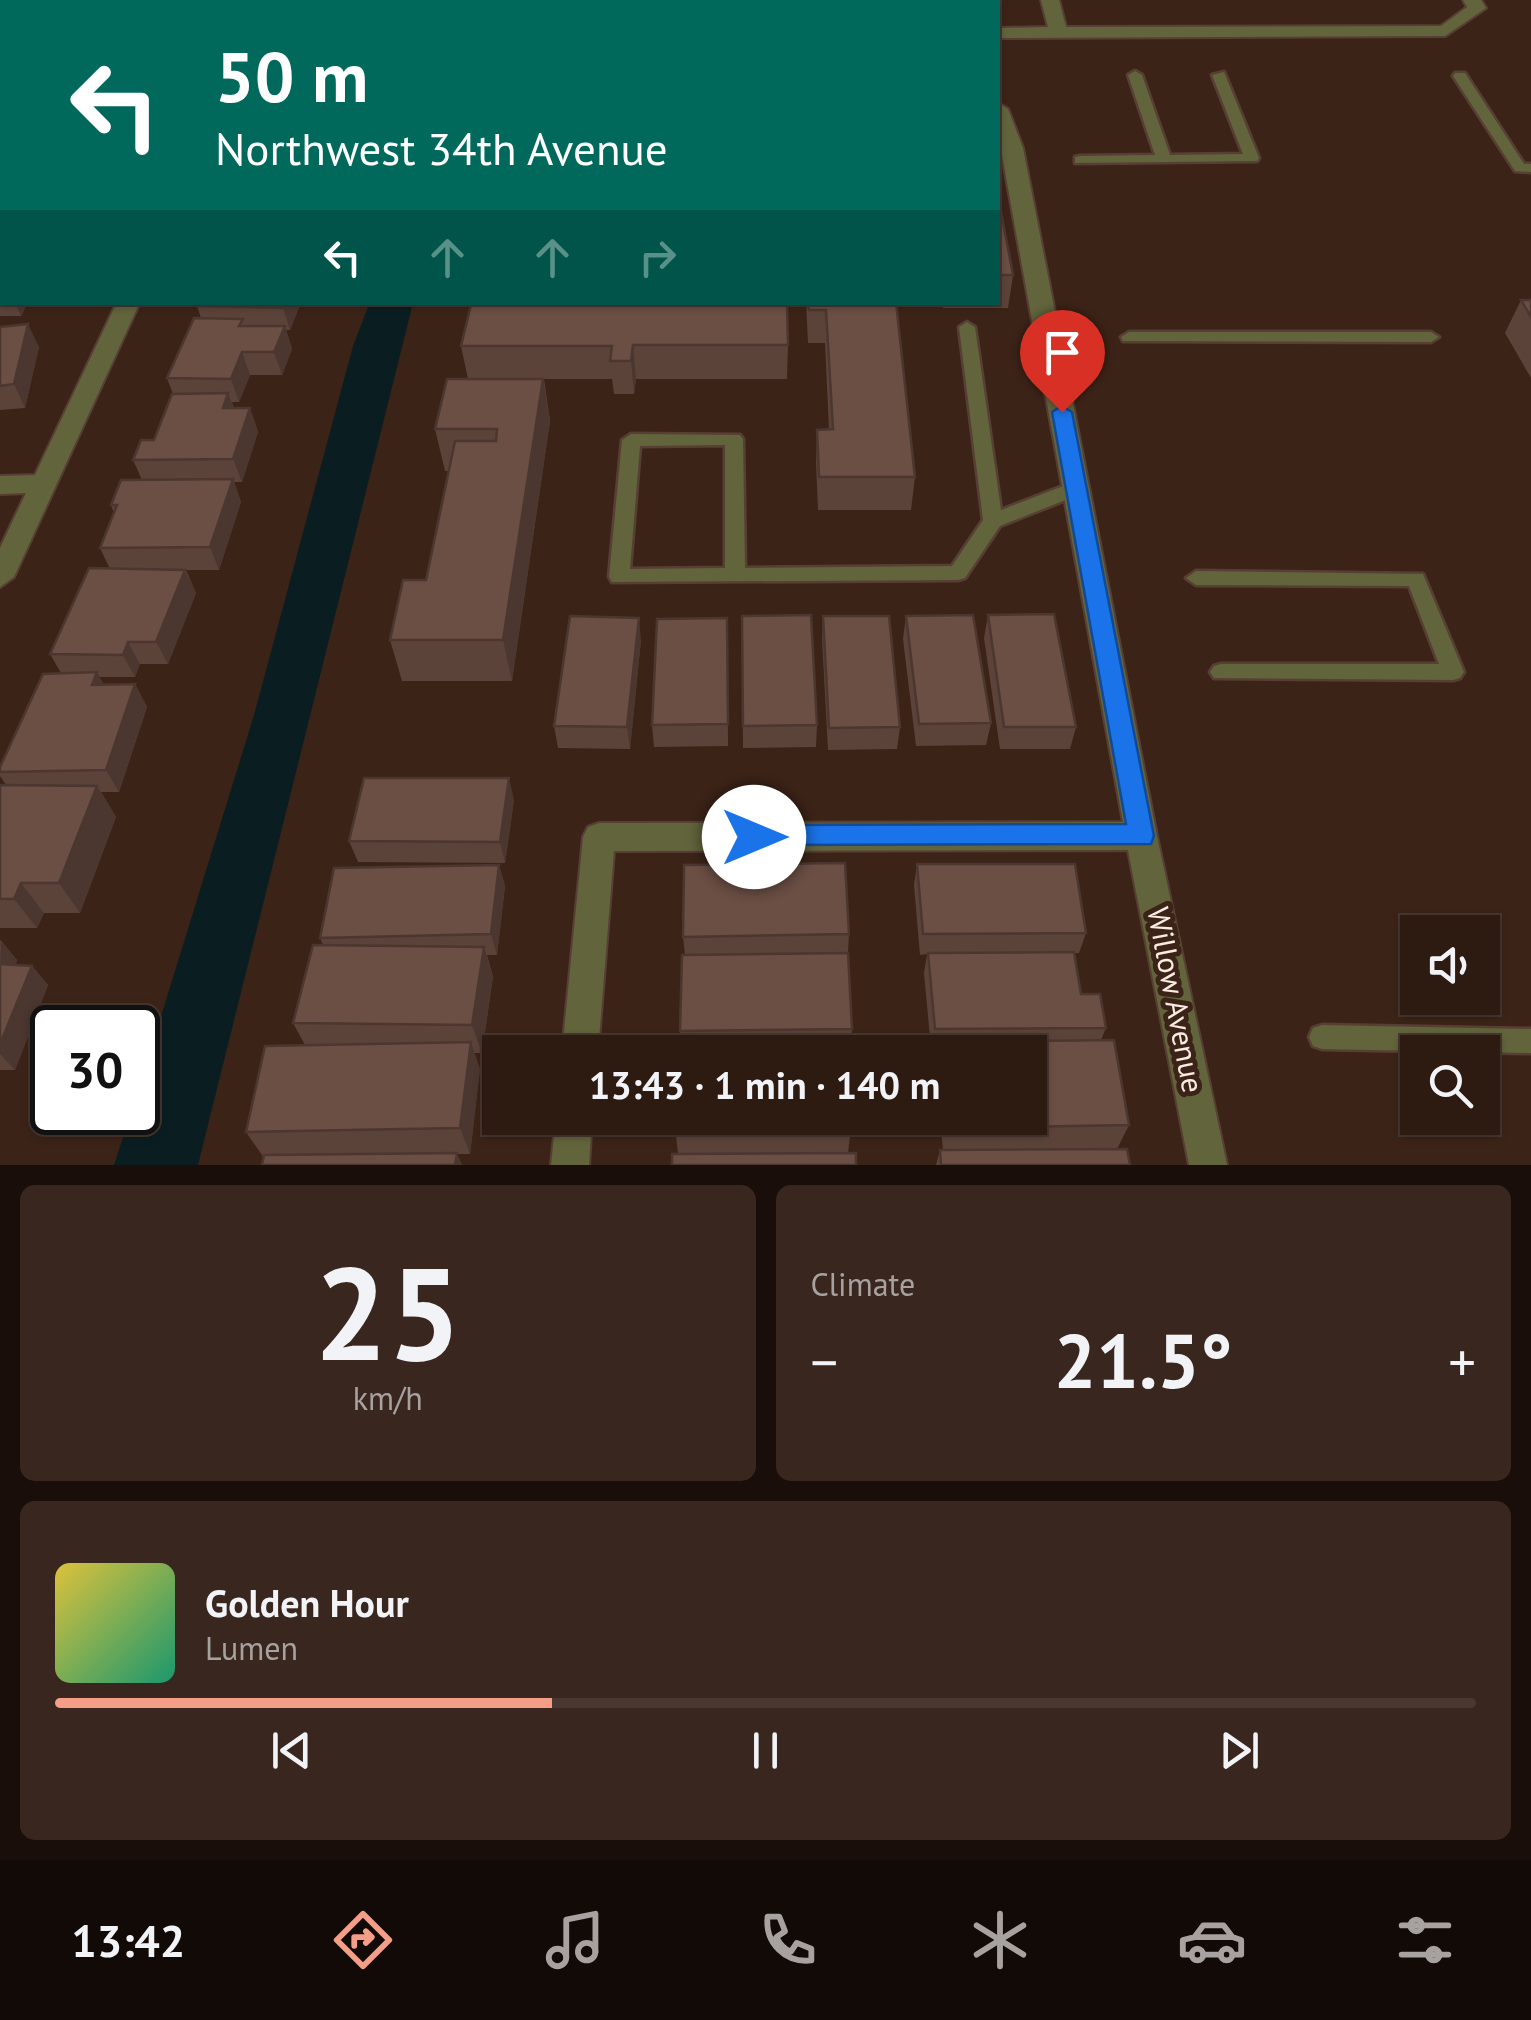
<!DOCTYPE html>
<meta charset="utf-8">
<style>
:root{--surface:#2d1a11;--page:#39271f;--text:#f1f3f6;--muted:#a7a19f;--line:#483831;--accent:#f49e88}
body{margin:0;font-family:"PT Sans",sans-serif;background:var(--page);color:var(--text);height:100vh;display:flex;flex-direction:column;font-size:38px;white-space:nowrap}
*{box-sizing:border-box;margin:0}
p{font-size:32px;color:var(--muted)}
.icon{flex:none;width:55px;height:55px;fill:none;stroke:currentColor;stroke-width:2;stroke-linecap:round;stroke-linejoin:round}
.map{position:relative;height:1165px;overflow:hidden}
.sheet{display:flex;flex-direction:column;gap:20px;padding:20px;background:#190e09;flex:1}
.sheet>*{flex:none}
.top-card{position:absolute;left:0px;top:0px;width:1000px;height:305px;box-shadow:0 2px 8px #0004,0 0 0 2px var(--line);background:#00695c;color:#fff;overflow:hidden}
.tools{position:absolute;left:1400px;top:915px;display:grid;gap:20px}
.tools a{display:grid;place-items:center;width:100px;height:100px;border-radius:0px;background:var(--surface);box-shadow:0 2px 8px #0004,0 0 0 2px var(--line);font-size:50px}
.speed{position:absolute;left:30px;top:1005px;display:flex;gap:20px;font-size:50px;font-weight:700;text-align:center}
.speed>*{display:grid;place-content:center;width:130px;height:130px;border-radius:50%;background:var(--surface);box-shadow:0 2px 8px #0004,0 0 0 2px var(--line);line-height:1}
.speed .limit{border:5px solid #111;border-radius:15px;background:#fff;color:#111}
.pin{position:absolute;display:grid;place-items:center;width:85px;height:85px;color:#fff;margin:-102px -42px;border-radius:50% 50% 50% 0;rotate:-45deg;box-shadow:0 0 10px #0007}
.pin .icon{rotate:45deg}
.me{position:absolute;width:110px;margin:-55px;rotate:90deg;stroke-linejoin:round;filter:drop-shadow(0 0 8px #0008)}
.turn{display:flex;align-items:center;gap:35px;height:210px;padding:0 50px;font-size:45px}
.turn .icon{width:130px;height:130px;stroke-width:2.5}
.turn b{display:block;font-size:70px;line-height:85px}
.lanes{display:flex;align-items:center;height:95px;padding:0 50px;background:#0003;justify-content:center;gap:50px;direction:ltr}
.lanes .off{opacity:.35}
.big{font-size:75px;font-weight:800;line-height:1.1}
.sheet .card{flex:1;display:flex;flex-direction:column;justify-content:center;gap:15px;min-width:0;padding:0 35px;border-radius:15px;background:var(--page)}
.sheet .dial{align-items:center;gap:0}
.dial b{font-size:130px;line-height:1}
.song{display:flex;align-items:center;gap:30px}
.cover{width:120px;height:120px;border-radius:15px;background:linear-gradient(135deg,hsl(50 70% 55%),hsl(160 70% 35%))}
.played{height:10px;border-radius:5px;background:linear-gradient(90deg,var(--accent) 35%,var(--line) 35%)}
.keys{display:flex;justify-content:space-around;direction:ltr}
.heat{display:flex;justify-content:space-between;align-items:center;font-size:55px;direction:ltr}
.sheet .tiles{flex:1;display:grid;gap:20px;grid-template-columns:1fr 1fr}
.card:last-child{grid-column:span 2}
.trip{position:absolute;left:482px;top:1035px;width:565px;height:100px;border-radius:0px;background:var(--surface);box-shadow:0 2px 8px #0004,0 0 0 2px var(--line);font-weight:800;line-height:100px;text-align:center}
.tabs{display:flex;height:160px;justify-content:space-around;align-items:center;background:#120a07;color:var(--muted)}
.tabs .icon{width:70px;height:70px}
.tabs .selected{color:var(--accent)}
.tabs b{font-size:45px;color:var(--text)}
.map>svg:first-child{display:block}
</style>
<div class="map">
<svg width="1531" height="1165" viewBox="0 0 1531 1165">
<rect width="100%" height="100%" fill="#3c2317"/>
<polygon fill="#0a1e21" points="370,302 413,303 198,1165 114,1165 131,1113 138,1112 138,1091 254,715 353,346"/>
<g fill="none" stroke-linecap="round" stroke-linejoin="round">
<defs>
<g id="service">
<rect x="809" y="0" width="12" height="2"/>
<polygon points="895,0 907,0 908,2 896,2"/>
<polygon points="1135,71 1142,75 1170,155 1243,154 1212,75 1224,72 1259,158 1257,161 1075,163 1075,157 1080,156 1155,155 1128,75"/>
<polygon points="1455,73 1465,73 1524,164 1531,164 1531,172 1515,171 1453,76"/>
<path d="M967,322L975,327L1001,510L1076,481L1083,483L1085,488L1083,493L1000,526L965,578L958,580L612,582L609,577L622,440L631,434L740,435L743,439L745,568L952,566L983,520L959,327ZM725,445V568L630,569L640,446Z"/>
<polygon points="1129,332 1431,332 1439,337 1431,342 1123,341 1121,337"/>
<polygon points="1196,571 1423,574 1464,672 1460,678 1453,680 1214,678 1210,672 1214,666 1221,664 1439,664 1409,586 1196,585 1186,578"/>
<polygon points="1322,1025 1531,1029 1531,1053 1322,1049 1313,1046 1309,1037 1313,1028"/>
</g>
<g id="minor">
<polygon points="1041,0 1059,0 1066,27 1441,26 1467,7 1463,0 1481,0 1486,8 1445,36 998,38 998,28 1048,27"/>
<rect x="0" y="32" width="2" height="10"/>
<polygon points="998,103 1008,109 1023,148 1157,836 1227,1165 1189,1165 1128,850 614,851 598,1052 562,1052 583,837 588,827 599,823 1123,822 998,133"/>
<rect x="0" y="209" width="2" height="12"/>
<polygon points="117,302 140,302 14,577 0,587 0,548 26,493 0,494 0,476 35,475"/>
<polygon points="556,1118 592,1118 589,1165 551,1165"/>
</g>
</defs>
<use href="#service" stroke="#573f34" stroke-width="5"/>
<use href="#minor" stroke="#573f34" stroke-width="4"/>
<use href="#service" fill="#62643c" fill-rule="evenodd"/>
<use href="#minor" fill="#62643c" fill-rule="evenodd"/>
</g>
<g fill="#5c433a">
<polygon points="215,0 244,0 243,2 215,2"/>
<rect x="823" y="0" width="65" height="2"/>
<polygon points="0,63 2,69 2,108 0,103"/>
<polygon points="2,118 2,172 0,172 0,119"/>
<polygon points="998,196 1013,275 1008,308 943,308 942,302 998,302"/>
<polygon points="0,242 2,242 2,302 28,302 21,316 0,316"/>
<polygon points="1521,300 1531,300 1531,378 1505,333"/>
<polygon points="198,302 301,302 290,330 286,330 292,349 282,375 250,375 239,402 232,402 234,408 250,408 258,432 242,482 234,482 241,502 219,570 186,570 196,593 168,664 140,664 135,677 99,677 104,685 135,684 147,707 119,792 101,792 116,817 80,913 44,913 37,928 0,928 0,785 6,785 0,776 0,767 61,673 50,654 110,569 100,548 114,513 111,505 142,480 133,460 154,440 173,394 167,378 201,318 197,306"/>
<polygon points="806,302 896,302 915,477 911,510 818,510 816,463 817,430 829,429 825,343 808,343"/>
<polygon points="0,327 39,347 25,408 0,410"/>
<polygon points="788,345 787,379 636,379 634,394 614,394 612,379 544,379 550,421 512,681 402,681 390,640 426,580 449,471 445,471 435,429 468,379 461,346"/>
<polygon points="988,615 1076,727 1070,749 1000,749 984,638"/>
<polygon points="742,616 817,725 816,747 743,748"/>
<polygon points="823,616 900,727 897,749 828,750 822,639"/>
<polygon points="906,616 991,723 986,745 916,746 903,639"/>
<polygon points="727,618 728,746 654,747 652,725"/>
<polygon points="641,640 630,749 558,748 554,726"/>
<polygon points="514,800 505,863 358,862 349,841"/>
<polygon points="917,864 1086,933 1079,953 1074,953 1081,994 1106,1028 1101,1040 1129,1125 1117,1149 1130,1165 936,1165 940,1150 943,1150 940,1118 1030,1118 1030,1052 939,1052 940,1048 931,1048 924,973 927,954 920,955 914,885"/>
<polygon points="499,865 505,886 497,955 487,955 493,976 482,1053 474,1053 480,1069 470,1154 457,1154 462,1165 262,1165 264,1158 246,1132 305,1045 293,1023 323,945 320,938"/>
<polygon points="849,934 848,953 852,1029 850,1048 681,1042 680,1031 685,955 683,937"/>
<polygon points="0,940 17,960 15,965 32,966 48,985 15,1070 0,1070"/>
<polygon points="675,1128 851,1128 848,1153 678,1153"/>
</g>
<g fill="#4b3730">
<polygon points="15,302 28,302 21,316"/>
<polygon points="285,302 301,302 290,330 283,308"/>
<polygon points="28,324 39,347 25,408 14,384"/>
<polygon points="285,326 292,349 282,375 274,352"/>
<polygon points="633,345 636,379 634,394 631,361"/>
<polygon points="242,352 250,375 239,402 231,379"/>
<polygon points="543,379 550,421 512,681 503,640"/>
<polygon points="228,393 237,416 223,408"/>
<polygon points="250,408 258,432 242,482 233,459"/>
<polygon points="233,479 241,502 219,570 210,547"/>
<polygon points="185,570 196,593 168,664 156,642"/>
<polygon points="639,618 641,640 630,749 627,727"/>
<polygon points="128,642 140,664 135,677 123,655"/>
<polygon points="97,672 109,695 92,685"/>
<polygon points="135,684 147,707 119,792 106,770"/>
<polygon points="509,778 514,800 505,863 500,842"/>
<polygon points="97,786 116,817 80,913 59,883"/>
<polygon points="499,865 505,886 497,955 491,934"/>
<polygon points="21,883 44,913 37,928 14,899"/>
<polygon points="1,940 17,960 8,984 0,975"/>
<polygon points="484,947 493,976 482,1053 472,1025"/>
<polygon points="32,966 48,985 15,1070 0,1054 0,1044"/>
<polygon points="471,1042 480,1069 470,1154 460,1128"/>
<polygon points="457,1153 462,1165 455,1165"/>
</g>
<g fill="#6b4e44" stroke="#4b3730" stroke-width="2.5">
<polygon points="2,118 2,150 0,150 0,119"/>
<polygon points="998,196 1013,275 998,275"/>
<rect x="0" y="242" width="2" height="51"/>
<polygon points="1521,300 1531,300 1531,317"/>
<polygon points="198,302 285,302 283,308 197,306"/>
<polygon points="808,302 896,302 915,477 819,477 817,430 833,429 826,310 809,310"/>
<polygon points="471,305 787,305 788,345 633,345 631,361 610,361 612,346 461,346"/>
<polygon points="194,318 243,319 239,326 285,326 274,352 242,352 231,379 167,378"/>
<polygon points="28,324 14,384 0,386 0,327"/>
<polygon points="447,379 543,379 503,640 390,640 403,580 426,580 455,441 496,441 497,429 435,429"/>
<polygon points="228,393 223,408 250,408 233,459 133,460 141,440 154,440 172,394"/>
<polygon points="233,479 210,547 100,548 117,505 111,505 121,480"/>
<polygon points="89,568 185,570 156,642 128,642 123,655 50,654"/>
<polygon points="1054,614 1076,727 1004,727 988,615"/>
<polygon points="811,615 817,725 743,726 742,616"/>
<polygon points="973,615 991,723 919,724 906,616"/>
<polygon points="570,616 639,618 627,727 554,726"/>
<polygon points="823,616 889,616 900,727 829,728"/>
<polygon points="727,618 728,724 652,725 657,619"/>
<polygon points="97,672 92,685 135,684 106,770 0,772 0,767 43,674"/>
<polygon points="364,778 509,778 500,842 349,841"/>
<polygon points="0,785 97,786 59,883 21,883 14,899 0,899"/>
<polygon points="845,863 849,934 683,937 684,865"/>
<polygon points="917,864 1075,864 1086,933 923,934"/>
<polygon points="499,865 491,934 320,938 334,868"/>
<polygon points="313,945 484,947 472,1025 293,1023"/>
<polygon points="1074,952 1081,994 1100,994 1106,1028 935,1029 928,953"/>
<polygon points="848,953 852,1029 680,1031 682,955"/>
<polygon points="0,964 32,966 0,1044"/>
<polygon points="1114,1040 1129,1125 949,1128 948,1118 1030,1118 1030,1052 942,1052 941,1042"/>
<polygon points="471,1042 460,1128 246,1132 265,1046"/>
<polygon points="680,1042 849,1043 849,1052 679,1052"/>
<polygon points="676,1118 851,1118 851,1128 675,1128"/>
<polygon points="1127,1149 1130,1165 941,1165 940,1150"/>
<polygon points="457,1153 455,1165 262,1165 264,1155"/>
<polygon points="856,1153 856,1165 672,1165 672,1154"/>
</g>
<polygon fill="#1a73e8" stroke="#114b97" stroke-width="2.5" points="1062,406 1072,412 1154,836 1151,844 745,845 741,837 745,829 754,825 1126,824 1052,412"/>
<g text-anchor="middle" stroke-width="10" stroke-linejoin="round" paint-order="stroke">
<g font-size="30" fill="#fcebe3" stroke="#3c2317">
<text transform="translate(1175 1000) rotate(79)" y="10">Willow Avenue</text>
</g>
</g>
</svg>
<div class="tools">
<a><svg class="icon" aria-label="sound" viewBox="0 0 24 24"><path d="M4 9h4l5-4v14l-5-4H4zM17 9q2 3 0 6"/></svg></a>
<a><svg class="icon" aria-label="search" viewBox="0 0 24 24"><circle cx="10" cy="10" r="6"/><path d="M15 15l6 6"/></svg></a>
</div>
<div class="speed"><div class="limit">30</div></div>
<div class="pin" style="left:1062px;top:412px;background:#d93025"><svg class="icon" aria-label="arrive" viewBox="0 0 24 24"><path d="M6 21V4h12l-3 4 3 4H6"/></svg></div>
<svg class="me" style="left:754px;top:837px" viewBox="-20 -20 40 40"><circle r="19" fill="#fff"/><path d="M0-13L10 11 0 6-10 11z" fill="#1a73e8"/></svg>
<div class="trip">13:43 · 1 min · 140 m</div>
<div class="top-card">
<div class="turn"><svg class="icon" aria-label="left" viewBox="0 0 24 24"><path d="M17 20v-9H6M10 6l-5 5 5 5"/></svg><div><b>50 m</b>Northwest 34th Avenue</div></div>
<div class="lanes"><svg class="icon" aria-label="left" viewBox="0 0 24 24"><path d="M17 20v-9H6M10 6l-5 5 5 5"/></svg><svg class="icon off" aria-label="ahead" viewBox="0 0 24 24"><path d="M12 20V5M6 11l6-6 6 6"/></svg><svg class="icon off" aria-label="ahead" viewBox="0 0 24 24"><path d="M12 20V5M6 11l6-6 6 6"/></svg><svg class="icon off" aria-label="right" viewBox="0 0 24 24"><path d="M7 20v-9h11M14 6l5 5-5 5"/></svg></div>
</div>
</div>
<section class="sheet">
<div class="tiles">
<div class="card dial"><b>25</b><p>km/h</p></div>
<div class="card"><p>Climate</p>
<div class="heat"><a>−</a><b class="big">21.5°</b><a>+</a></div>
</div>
<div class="card">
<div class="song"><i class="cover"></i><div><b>Golden Hour</b><p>Lumen</p></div></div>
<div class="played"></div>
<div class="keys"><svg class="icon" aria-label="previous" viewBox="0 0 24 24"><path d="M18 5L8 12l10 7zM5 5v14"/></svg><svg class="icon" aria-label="pause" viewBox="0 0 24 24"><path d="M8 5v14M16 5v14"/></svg><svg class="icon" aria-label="next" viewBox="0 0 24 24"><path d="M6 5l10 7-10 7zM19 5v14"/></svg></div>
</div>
</div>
</section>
<nav class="tabs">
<b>13:42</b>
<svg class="icon selected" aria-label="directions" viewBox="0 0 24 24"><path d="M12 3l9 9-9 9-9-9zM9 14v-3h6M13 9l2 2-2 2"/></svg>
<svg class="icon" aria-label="music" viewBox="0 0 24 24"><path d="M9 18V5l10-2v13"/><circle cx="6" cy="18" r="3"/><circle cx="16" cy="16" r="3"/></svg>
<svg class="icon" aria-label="phone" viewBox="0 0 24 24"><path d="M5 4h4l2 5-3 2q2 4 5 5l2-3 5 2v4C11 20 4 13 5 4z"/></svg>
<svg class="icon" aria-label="climate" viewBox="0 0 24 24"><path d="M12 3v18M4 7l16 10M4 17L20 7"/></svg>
<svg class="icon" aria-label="car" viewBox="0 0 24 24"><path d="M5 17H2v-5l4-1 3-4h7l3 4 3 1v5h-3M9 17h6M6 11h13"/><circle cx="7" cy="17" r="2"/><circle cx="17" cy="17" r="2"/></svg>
<svg class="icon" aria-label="filters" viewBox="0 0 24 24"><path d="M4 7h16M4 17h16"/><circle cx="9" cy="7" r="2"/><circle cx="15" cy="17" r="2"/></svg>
</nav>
